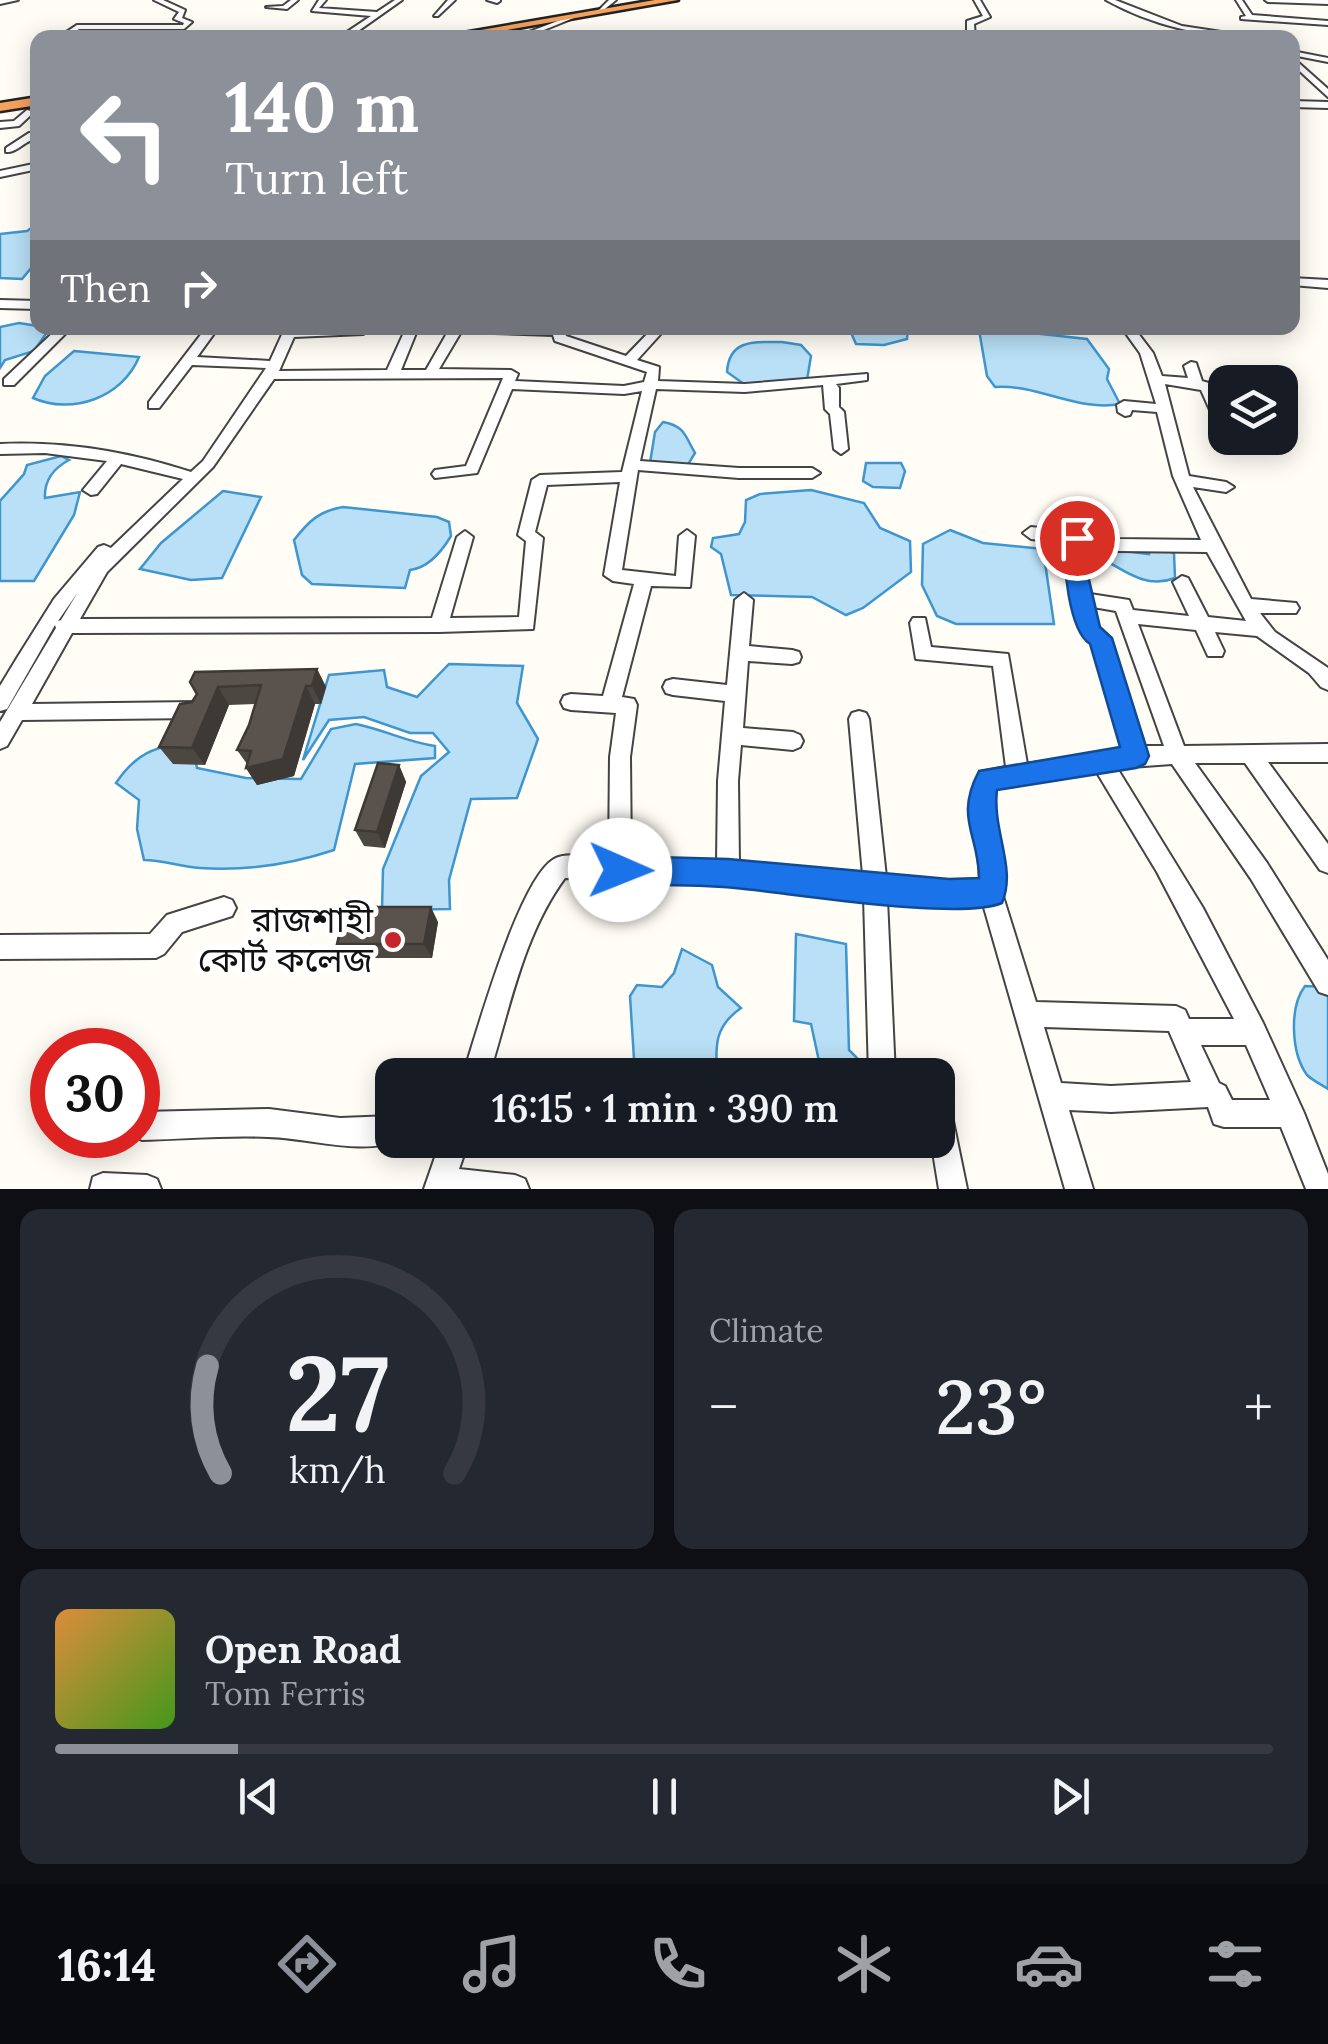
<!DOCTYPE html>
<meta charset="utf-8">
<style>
:root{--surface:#171b24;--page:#242831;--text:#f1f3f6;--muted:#9ea1a6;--line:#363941;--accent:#8c9099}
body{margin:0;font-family:Lora,"Noto Sans Bengali",serif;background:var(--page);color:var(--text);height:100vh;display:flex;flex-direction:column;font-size:38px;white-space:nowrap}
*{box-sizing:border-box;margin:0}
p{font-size:32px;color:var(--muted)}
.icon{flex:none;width:55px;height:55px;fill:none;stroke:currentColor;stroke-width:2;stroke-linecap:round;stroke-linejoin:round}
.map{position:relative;height:1189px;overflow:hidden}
.panel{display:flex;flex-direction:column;gap:20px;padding:20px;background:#0d0f14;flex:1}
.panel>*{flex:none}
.top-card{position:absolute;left:30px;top:30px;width:1270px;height:305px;border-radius:20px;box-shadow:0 5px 25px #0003;background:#8c9099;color:#fff;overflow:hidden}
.controls{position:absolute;left:1208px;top:365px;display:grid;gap:20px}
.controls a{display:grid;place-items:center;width:90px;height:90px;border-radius:20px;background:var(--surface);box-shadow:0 5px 25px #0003;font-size:50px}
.speed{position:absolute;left:30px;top:1028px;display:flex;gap:20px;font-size:50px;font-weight:700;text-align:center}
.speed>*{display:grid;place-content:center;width:130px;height:130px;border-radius:50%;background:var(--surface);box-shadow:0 5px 25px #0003;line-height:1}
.speed .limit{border:15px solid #d22;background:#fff;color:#111}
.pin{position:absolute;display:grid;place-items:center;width:85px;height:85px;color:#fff;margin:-42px;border:5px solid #fff;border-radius:50%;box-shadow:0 2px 10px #0007}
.me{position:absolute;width:110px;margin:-55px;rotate:91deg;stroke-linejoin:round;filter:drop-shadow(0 0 8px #0008)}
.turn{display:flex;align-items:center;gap:35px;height:210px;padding:0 30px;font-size:45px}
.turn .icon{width:130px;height:130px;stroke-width:2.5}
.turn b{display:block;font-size:70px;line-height:85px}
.then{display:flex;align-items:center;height:95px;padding:0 30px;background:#0003;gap:20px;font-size:38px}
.big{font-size:75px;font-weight:600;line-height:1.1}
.panel .tile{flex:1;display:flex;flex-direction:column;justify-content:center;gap:15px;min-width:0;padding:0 35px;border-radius:20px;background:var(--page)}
.panel .dial{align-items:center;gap:0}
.dial svg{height:260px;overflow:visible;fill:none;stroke:var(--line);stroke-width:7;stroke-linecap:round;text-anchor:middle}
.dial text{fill:var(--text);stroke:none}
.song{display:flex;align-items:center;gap:30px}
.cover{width:120px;height:120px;border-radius:15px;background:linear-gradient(135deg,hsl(30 70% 55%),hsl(100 70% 35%))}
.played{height:10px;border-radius:5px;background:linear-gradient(90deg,var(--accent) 15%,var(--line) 15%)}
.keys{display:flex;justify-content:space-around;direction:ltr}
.heat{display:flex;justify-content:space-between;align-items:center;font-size:55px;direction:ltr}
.panel .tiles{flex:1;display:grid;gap:20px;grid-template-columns:1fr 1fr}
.tile:last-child{grid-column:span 2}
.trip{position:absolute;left:375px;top:1058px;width:580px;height:100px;border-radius:20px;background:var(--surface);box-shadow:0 5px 25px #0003;font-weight:600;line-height:100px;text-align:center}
.dock{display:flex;height:160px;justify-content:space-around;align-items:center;background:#090b0e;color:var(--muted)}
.dock .icon{width:70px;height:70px}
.dock .selected{color:var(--accent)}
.dock b{font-size:45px;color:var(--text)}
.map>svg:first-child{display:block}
</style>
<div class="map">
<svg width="1328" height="1189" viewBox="0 0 1328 1189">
<rect width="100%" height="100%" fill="#fffdf5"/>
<g fill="#b9e0f7" stroke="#3f96cf" stroke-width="2.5">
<polygon points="37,224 37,261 22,279 0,278 0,234 27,231"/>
<polygon points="19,323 50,328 34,351 5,360 0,368 0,327"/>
<polygon points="849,328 908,328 907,339 884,345 856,344"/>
<path d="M986,328L1087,339L1109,369L1107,379L1120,404C1079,412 1037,384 995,387L987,376L979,330Z"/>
<path d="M782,342L801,345L811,356L807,380L744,384L727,372C729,339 754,342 782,342Z"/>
<path d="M74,351L139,357C122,398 72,415 33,398L45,376Z"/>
<path d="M663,422C685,426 685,436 695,453L686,468L650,463L655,432Z"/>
<path d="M61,456L69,460C54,468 44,480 45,498L80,492L74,515L34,581H0V501L24,474L27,465Z"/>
<polygon points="866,463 901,463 905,471 900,488 873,487 863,481"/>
<polygon points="811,490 864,503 880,528 910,541 911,572 863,608 846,615 812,597 731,595 721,554 711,547 713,538 739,534 745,522 746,500 760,494"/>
<polygon points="223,491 261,497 222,578 191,580 140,569 161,543"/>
<path d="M343,507L437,517L449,522L451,536C442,551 428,568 410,570L405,588L312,584L302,575L294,540C309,521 319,511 343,507Z"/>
<polygon points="950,530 983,543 1043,549 1054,624 956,624 937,616 922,585 923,544"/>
<path d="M1150,545L1174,553L1175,578C1142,591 1119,565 1091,553L1100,548L1149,554Z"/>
<polygon points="449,664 523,666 517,703 538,739 517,798 471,799 449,880 450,909 382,910 383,869 421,776 449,752 433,733 410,733 364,717 329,720 303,760 329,675 384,670 387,687 417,697"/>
<path d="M356,724C385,730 407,742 435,746V758L355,764L334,850C292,864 244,871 200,868C181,867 163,860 144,860L137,829L139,800L116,783C134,756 158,740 193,748L197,768L246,778L301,779L331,729Z"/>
<polygon points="796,934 846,944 849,1050 858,1059 858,1075 822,1075 811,1024 794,1021"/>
<path d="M682,949L712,965L718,987L741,1008C715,1026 715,1045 717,1075H635L630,996L637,985L662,987L674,973Z"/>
<path d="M1305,986L1328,987V1089C1322,1085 1312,1080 1307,1075C1291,1053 1289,1007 1305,986Z"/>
</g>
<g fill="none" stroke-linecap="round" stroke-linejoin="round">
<defs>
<g id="minor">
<polygon points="0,0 18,0 0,4"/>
<polygon points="154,0 163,0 185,10 182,18 192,22 184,29 79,29 71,35 171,34 174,38 59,37 77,25 183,25 184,23 174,19 179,12"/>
<polygon points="291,0 298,0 287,9 266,7 283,6"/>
<polygon points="319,0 326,0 319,8 377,12 395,0 402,0 351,36 356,38 288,38 341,36 371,16 312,11"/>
<polygon points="448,0 455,0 438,16 434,16"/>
<polygon points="487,0 500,0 500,1 497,3"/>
<polygon points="609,0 616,0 600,13 596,13"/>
<polygon points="974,0 980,0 990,17 974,24 975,38 967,38 967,21 983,16"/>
<path d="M1106,0H1115L1182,26L1261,38C1207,38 1153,26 1106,0Z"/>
<polygon points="1236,0 1242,0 1252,15 1328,21 1328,25 1241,19 1241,17 1246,16"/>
<polygon points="1265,0 1328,0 1328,4 1268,2"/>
<polygon points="576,14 581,15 524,38 513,38"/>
<polygon points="1292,51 1328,58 1328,62 1292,55"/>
<polygon points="1292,57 1328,89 1328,97 1292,64"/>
<polygon points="1292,101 1328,102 1328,108 1292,107"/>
<polygon points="27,110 34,112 19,126 0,128 0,122 14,121"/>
<path d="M29,133H38V139C25,139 18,153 6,152V148Z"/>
<polygon points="38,163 38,169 0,177 0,171"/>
<polygon points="1292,278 1328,280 1328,288 1292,285"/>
<polygon points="0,300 38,301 38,309 0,308"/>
<polygon points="58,328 71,328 14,385 4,385 4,379"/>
<path d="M206,328H218L197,357L270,361L285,328H368L369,330L363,334L294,337L279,371L387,370L406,328H418L401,370H426L450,328H563L566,336L626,356L653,328H666L637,360L659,367L658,381L745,384L867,374V380L836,384L839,388V407L844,412L848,449L841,454L834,449L830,414L825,409L823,385L745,392L656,389L640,461L739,468H812L820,473L812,478H739L638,470L622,570L676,576L679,536L687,530L695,536L690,587L651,586L622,697L634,699L637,705L630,757L631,859L717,862L718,781L725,701L673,695L666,693L663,687L666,681L673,679L727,685L735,600L744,593L753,600L749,646L792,650L799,652L801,657L799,662L792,664L748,661L743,728L793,732L800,735L803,741L800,747L793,750L741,745L738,781L739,863L863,875L849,719L852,713L859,711L866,713L869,719L886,877L949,883L980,882C980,843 964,810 981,772L1006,767L993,666L916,659L910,623L913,618H925L931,647L1008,654L1027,764L1124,749L1092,642C1074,631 1063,564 1068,543L1031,539L1023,533L1031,527L1068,531V520L1076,514L1084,520L1085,534L1118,539L1201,540L1173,476L1157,412L1132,410L1130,415L1125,416L1118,412L1117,405L1124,401L1156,404L1140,353L1122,328H1134L1153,353L1162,376L1188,378L1184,366L1191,362L1196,363L1202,381L1212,384L1225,412V432L1218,428L1201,390L1165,384L1189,476L1226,482L1234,487L1226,492L1193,487L1251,599L1296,603L1299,608L1296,613H1260L1275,632L1328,668V690L1321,687L1309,673L1257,636L1215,632L1224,651L1222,656H1208L1196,630L1138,624L1184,746L1328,744V762H1268L1328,844V873L1320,870L1245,763H1195L1267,863L1328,960V995L1319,992L1251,879L1172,764L1117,768L1203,908L1263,1023L1304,1113L1328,1174V1189H1306L1281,1127H1224L1214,1124L1208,1107L1111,1112L1069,1110L1093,1189H1065L983,904L949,905L887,899L895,1075H869L864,897L728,884L565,878C523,935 510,1008 489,1075H463C477,1032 519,879 554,859C567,851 594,858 609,858L610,757L616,713L571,710L564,708L561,702L564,696L571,694L603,696L634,584L613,581L604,575L620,482L547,485L535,532L543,538L533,629L439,632L72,633L32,704L196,702L203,704L206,710L203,716L196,718L22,720L7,746L0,749V722L56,628L55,625L7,709L0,711V686L17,658L54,599L98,547L104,545L111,548L183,479L121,464L97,494L91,495L83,490L107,461L45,453L0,454V444C64,441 130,452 191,472L203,461L266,368L192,365L159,408H149V402ZM461,332L553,335L555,341L647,372L644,382L624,386L515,381L518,374L511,370L439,369ZM503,378L466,466L435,470L432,474L435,478L477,473L512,389L624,394L642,391L622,472L540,475L532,480L518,535L526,541L519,617L450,618L473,537L465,531L457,537L432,618L80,619L107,572L213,467L274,379ZM1084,545L1118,551L1207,552L1246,621L1208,617L1188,578L1182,576L1173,582L1189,616L1133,610L1129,600L1090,594L1081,558ZM78,592L61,620L58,621ZM1093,607L1116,611L1164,746H1143L1109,638L1098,628ZM1096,771L1157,872L1234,1019H1189L1185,1010L1176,1006L1036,1002L1002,893V864L992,807L996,787ZM1044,1027L1169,1031L1191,1082L1111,1086L1061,1083ZM1201,1045H1246L1270,1100H1232L1225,1086L1219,1083Z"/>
<polygon points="224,897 232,900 236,908 232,916 182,932 164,954 156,958 0,959 0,935 150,934 167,915"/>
<path d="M269,1109L340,1118L392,1116V1140H401C362,1156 309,1138 268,1137C226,1135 184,1139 142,1140L132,1135H138V1114L142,1112Z"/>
<polygon points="938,1115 953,1121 967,1189 939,1189 931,1140 938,1140"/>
<polygon points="441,1140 469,1140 459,1169 515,1175 525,1179 529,1189 424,1189"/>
<polygon points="103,1173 147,1175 157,1179 161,1189 90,1189 93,1177"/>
</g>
<g id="highway">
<polygon points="655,0 678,0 461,38 434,38"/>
<polygon points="38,97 38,105 0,111 0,103"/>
</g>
</defs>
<use href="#minor" stroke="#444" stroke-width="4"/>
<use href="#highway" stroke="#222" stroke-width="5"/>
<use href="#minor" fill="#fff" fill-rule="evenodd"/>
<use href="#highway" fill="#f5a25d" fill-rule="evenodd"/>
</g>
<g fill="#4d4742">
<polygon points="317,669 326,687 321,704 315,704 294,776 257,785 246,768 247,764 237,750 249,725 255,704 229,705 205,765 173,764 159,747 197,694 190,682"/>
<polygon points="399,765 406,782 385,848 364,846 355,830"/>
<polygon points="438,922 432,958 347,958 337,944"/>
</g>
<g fill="#3f3936">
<polygon points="317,669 326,687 321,704 312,686"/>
<polygon points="306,686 315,704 294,776 257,785 246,768"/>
<polygon points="218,687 229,705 205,765 192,748"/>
<polygon points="399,765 406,782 385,848 377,832"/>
<polygon points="431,907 438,922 432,958 424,944"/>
</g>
<g fill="#5a524d" stroke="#3f3936" stroke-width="2.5">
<polygon points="317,669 312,686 306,686 283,759 246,768 251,751 237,750 249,725 261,685 218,687 192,748 159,747 180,704 192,702 197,694 190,682 195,672"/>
<polygon points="378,763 399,765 377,832 355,830"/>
<polygon points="346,907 431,907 424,944 337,944"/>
</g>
<path fill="#1a73e8" stroke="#114b97" stroke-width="2.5" d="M1077,531L1087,538L1084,558L1100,627L1112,638L1149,756L1145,764L1136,768L997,790C992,831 1017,868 1002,903C958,921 791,893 735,888C697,884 658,885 620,885L609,880L605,870L609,861L620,856L728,859L949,879L979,878C979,835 954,818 979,771L1120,747L1090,644C1069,631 1062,562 1066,538Z"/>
<circle fill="#c4262e" stroke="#fff" stroke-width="4" cx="393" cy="940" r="10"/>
<g text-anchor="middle" stroke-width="10" stroke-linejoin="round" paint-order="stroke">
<g font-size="35" fill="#111" stroke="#fff" text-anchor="end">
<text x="373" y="932">রাজশাহী<tspan x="373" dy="40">কোর্ট কলেজ</tspan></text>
</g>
</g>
</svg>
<div class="controls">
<a><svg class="icon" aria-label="layers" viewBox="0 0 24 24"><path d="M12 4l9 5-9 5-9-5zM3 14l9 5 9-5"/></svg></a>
</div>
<div class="speed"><div class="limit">30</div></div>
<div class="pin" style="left:1077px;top:538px;background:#d93025"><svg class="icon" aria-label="arrive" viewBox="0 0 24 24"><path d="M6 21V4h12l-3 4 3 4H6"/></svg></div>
<svg class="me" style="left:620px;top:870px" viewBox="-20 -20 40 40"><circle r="19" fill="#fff"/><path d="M0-13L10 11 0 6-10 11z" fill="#1a73e8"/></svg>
<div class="trip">16:15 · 1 min · 390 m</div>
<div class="top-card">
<div class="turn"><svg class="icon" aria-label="left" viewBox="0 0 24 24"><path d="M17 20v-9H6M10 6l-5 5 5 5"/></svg><div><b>140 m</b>Turn left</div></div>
<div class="then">Then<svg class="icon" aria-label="right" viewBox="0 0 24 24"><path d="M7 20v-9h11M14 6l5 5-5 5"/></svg></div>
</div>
</div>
<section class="panel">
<div class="tiles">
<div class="tile dial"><svg viewBox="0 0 100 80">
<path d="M14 69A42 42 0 1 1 86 69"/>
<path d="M14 69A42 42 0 0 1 10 36" stroke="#8c9099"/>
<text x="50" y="56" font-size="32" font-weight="700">27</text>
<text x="50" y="72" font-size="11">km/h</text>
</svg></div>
<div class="tile"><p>Climate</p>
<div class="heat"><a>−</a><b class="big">23°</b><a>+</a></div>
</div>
<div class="tile">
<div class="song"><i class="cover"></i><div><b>Open Road</b><p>Tom Ferris</p></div></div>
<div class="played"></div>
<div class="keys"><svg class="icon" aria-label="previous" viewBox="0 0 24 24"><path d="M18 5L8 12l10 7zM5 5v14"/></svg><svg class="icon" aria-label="pause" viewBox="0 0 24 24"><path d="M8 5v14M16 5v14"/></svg><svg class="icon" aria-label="next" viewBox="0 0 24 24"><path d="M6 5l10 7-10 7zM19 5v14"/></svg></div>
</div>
</div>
</section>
<nav class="dock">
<b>16:14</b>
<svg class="icon selected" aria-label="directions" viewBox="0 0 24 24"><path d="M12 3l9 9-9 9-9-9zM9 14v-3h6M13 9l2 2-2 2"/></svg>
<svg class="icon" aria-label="music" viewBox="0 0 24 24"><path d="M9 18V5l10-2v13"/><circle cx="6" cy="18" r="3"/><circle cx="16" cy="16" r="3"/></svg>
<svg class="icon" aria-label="phone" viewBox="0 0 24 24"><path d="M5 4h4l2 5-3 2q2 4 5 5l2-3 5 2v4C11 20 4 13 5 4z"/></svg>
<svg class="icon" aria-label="climate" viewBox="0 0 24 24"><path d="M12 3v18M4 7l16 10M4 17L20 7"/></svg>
<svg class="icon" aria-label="car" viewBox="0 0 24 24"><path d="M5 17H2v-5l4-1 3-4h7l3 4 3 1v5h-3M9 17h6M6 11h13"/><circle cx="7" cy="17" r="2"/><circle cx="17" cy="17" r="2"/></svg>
<svg class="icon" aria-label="filters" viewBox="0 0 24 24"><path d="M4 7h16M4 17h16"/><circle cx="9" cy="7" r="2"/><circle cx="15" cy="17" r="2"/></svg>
</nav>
